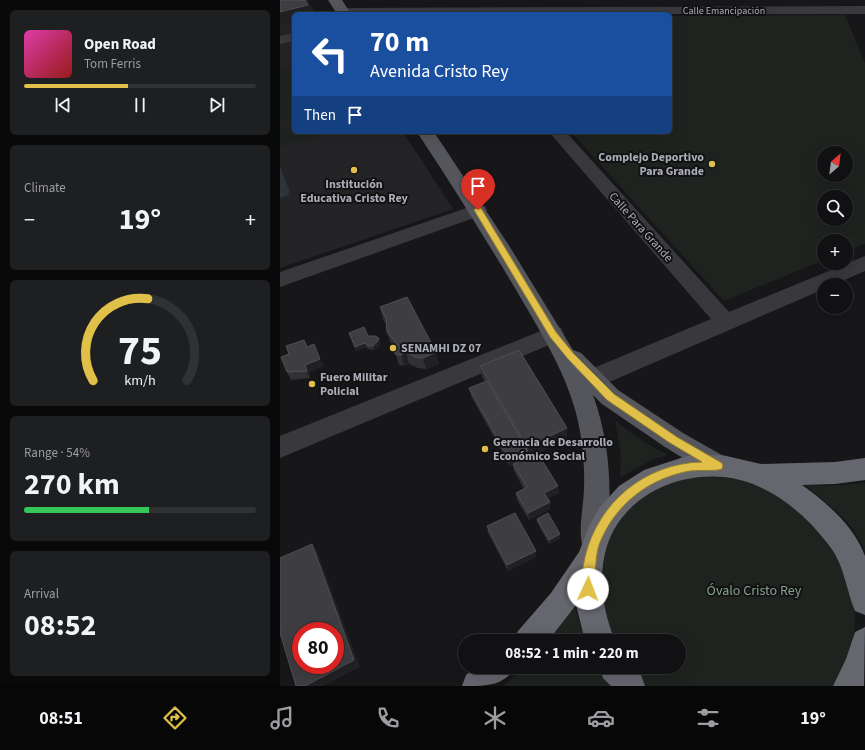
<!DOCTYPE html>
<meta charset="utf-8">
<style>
:root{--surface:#111113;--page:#1e1f21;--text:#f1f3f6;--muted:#9c9da0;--line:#303133;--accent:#e0c048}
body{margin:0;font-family:"Source Sans 3",sans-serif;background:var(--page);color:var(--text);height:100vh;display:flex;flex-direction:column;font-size:15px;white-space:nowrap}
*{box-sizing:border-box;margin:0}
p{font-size:13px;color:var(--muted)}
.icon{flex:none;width:22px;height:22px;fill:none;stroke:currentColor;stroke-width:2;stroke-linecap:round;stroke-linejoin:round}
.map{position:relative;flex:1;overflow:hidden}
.panel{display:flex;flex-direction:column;gap:10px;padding:10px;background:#09090a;width:280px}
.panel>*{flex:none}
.guide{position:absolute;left:12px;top:12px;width:380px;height:122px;border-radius:6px;box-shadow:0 4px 16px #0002,0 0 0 1px var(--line);background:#1a4fa0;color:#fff;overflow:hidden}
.needle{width:26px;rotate:28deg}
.buttons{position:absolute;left:537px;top:146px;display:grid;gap:8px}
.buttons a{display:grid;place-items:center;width:36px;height:36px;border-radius:50%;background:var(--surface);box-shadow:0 4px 16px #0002,0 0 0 1px var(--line);font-size:20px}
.speed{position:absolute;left:12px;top:622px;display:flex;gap:8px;font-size:20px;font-weight:700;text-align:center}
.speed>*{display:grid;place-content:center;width:52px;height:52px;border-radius:50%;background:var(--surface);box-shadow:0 4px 16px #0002,0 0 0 1px var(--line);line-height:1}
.speed .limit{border:6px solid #d22;background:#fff;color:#111}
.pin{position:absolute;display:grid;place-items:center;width:34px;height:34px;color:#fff;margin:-41px -17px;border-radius:50% 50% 50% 0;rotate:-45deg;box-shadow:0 0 4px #0007}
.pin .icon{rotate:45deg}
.me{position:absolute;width:44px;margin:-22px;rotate:2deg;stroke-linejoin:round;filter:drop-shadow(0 0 3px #0008)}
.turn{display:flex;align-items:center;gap:14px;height:84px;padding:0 12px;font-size:18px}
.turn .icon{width:52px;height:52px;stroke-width:2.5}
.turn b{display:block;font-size:28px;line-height:34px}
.then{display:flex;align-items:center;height:38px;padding:0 12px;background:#0003;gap:8px;font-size:15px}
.big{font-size:30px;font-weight:700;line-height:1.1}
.panel .tile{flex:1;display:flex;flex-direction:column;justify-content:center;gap:6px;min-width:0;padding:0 14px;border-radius:6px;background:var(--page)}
.panel .dial{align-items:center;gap:0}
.dial svg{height:104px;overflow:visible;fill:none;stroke:var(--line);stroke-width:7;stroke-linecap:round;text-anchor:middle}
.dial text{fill:var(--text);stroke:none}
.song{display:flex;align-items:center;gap:12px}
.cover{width:48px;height:48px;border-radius:6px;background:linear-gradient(135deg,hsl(320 70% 55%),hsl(0 70% 35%))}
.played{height:4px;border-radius:2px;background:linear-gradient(90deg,var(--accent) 45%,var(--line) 45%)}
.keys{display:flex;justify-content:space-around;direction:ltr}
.heat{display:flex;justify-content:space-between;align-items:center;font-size:22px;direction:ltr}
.charge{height:6px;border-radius:3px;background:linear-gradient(90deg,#34c759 54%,var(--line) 0)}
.trip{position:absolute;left:178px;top:634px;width:228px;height:40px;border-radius:20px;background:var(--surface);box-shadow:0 4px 16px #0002,0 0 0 1px var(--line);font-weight:700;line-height:40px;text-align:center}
.tab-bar{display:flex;height:64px;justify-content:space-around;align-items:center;background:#070708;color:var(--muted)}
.tab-bar .icon{width:28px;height:28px}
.tab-bar .selected{color:var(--accent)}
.tab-bar b{font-size:18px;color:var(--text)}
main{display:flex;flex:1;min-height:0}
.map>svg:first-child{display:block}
</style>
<main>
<section class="panel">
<div class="tile">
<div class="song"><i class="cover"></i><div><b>Open Road</b><p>Tom Ferris</p></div></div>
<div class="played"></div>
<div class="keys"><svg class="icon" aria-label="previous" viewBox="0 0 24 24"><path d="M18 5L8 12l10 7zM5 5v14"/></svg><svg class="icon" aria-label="pause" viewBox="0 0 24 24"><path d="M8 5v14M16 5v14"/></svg><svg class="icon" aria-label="next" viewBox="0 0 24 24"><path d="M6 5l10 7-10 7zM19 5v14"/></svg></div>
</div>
<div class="tile"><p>Climate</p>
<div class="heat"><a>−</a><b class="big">19°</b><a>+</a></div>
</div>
<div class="tile dial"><svg viewBox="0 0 100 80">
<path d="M14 69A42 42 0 1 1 86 69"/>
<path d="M14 69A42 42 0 0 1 56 6" stroke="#e0c048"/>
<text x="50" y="56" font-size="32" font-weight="700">75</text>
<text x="50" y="72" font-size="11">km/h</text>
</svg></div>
<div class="tile"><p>Range · 54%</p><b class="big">270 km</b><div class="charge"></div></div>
<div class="tile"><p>Arrival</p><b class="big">08:52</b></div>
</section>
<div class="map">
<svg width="585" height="686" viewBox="0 0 585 686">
<rect width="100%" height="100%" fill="#171719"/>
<polygon fill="#242326" points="0,0 31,0 27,1 36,14 14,14 14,132 123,132 173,209 0,268"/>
<g fill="#1e231f" fill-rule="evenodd">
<path d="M565,15L585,63V244L566,251V241H544V260L444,301L291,132H390V16ZM544,153H566V175H544ZM544,197H566V219H544Z"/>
<polygon points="14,68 14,118 0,122 0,71"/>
<polygon points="14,126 14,132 52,132 0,146 0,130"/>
<path d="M335,420C351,434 368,445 388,455L374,459L340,477L341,455Z"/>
<polygon points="418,475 463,479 507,498 558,552 574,599 575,624 571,649 562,672 552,686 365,686 347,667 399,667 399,641 331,641 318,600 322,552 342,514 376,487"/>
<path d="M585,483V552C576,523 547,504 525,485L546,486Z"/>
<polygon points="293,601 305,641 268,641"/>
<polygon points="244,667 319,667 333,686 223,686"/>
</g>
<polygon fill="#2e343c" points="0,167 10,192 6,196 0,198"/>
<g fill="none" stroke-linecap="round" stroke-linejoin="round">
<g fill="#39393d" fill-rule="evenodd">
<polygon points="585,6 585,14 57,14 56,12 58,9 63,8"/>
<polygon points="14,33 14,41 0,44 0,36"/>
<polygon points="269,132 286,132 449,312 585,256 585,271 553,285 544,285 544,289 320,386 312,388 304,386 301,379 304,372 431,319"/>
<polygon points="198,204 205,206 207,210 205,214 0,287 0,272"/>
<polygon points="273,326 281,328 284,334 281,340 0,458 0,436"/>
</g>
<g fill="#55565c" fill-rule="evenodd">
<polygon points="48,0 62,0 71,14 57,14"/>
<path d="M137,132H154L228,244L293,350L301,353L338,390L403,433L447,458L450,466L447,474L438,477L429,474L385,447L322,404L313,395C327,434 331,472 329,514C329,527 329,540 323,553L314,557L305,553C296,534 304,508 304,487C305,462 302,437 296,413C284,368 258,328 235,288C203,235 171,183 137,132Z"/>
</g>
<g fill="#65666e" fill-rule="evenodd">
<path d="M442,455L481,464L555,462L585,458V480L555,484L522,485C546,502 575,527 585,556C585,565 585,603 585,615L575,611C566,589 564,563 548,544C528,518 504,497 473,484C419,463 346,487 327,546C317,578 323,610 335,641H305L296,605L268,641H233L238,631L271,593L299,552L310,524L320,507L339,486L364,470L407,456Z"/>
<polygon points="585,627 584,686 553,686 566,659 575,632"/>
<path d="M197,667H235C224,686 206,686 182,686L186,675Z"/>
<polygon points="319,667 354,667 361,675 365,686 331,686 323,678"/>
</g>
</g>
<g fill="#313034">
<polygon points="100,307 156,352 159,364 146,369 138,368 129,364 124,366 119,365 114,349 115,348 111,344 107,332 106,324 103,319"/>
<polygon points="69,333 88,336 99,338 100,342 99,346 94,350 88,349 86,347 76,351"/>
<polygon points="27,347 44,366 29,372 30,378 11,380 7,372"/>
<polygon points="200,366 287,438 258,453 279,493 268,498 270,509 249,520 237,500 236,493 244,489 234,471 233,465 230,466 191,396 189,388 205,382 202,377"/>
<polygon points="257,519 280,538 269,544 257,522"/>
<polygon points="207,526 256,551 256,557 228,571 208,533"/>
</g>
<g fill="#212123">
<polygon points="28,5 31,14 14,14 14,21 0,24 0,12"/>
<polygon points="99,338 100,342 99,346 94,350 93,346"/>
<polygon points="85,343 86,347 76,351 75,347"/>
<polygon points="126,352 129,364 124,366 121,355"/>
<polygon points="156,352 159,364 146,369 143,358"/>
<polygon points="40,359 44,366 29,372 30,378 27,371 25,365"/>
<polygon points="287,428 287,438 248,458 230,466 229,459 248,451 247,447"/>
<polygon points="278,486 279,493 265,500 264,493"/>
<polygon points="270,502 270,509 249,520 248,513"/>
<polygon points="280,534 280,538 269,544 269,540"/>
<polygon points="32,544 38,553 80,667 44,686 25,686"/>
<polygon points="256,551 256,557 228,571 227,565"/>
</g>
<g fill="#3e3e42" stroke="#4f4f54" fill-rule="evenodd">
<polygon points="0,0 25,0 28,5 0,12"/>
<polygon points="127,297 156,352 143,358 135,357 126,352 121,355 115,354 114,349 118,345 107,332 106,318 100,307"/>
<polygon points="84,327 88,336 95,336 99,338 97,342 93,346 87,345 85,343 75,347 69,333"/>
<polygon points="24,340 27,347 34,344 40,359 25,365 27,371 7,372 1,357 9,354 6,346"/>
<polygon points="239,350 287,428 247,447 200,366"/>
<polygon points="207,381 248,451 229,459 189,388"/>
<polygon points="257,452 278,486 264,493 270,502 248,513 236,493 247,487 233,464"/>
<polygon points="235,513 256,551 227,565 207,526"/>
<polygon points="268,513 280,534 269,540 257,519"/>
<path d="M32,544L74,660L25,686H16L0,633V558ZM21,631H55V665H21Z"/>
</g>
<path fill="#e0c048" stroke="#927d2f" d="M196,208H201L276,332L294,354L334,394L397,437L442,463L443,466L442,469L438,470C429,471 419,470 410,471C369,478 334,505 319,545C314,560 317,580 312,593L308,595L304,593C299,583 303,567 305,557C318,502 366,463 422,462L390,443L327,400L288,359L270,337L194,210Z"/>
<g fill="#e0c048" stroke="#121214" stroke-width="1.5">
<circle cx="432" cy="164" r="4"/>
<circle cx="74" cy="170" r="4"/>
<circle cx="113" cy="348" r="4"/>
<circle cx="32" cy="384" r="4"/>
<circle cx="205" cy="449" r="4"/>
</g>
<g text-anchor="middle" stroke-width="4" stroke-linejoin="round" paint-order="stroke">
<g font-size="10" fill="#abadb7" stroke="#121214">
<text x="444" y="14">Calle Emancipación</text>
</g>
<g font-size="12" font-weight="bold" fill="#abadb7" stroke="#121214" text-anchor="start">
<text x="424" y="161" text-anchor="end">Complejo Deportivo<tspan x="424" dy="14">Para Grande</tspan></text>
<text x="74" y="188" text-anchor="middle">Institución<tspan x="74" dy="14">Educativa Cristo Rey</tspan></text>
<text x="121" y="352">SENAMHI DZ 07</text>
<text x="40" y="381">Fuero Militar<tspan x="40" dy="14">Policial</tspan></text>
<text x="213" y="446">Gerencia de Desarrollo<tspan x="213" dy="14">Económico Social</tspan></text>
</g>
<g font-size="12" fill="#abadb7" stroke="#121214">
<text transform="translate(361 227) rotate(48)" y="4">Calle Para Grande</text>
</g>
<g font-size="14" fill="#84a089" stroke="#121214">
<text x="474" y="595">Óvalo Cristo Rey</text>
</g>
</g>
</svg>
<div class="buttons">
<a><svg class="needle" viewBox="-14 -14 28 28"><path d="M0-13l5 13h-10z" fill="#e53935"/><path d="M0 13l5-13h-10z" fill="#9c9da0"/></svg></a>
<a><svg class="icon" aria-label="search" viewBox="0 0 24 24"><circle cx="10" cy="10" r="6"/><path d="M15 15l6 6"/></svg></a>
<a>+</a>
<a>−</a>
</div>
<div class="speed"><div class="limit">80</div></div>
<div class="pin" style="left:198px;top:210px;background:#d93025"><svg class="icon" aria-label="arrive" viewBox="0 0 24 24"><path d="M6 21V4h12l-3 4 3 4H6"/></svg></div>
<svg class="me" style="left:308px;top:589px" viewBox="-20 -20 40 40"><circle r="19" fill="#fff"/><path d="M0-13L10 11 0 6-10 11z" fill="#e0c048"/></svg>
<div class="trip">08:52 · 1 min · 220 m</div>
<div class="guide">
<div class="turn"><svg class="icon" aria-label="left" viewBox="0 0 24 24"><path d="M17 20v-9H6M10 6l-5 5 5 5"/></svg><div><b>70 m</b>Avenida Cristo Rey</div></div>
<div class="then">Then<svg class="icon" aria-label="arrive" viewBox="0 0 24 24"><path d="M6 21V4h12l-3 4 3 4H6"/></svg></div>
</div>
</div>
</main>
<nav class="tab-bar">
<b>08:51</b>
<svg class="icon selected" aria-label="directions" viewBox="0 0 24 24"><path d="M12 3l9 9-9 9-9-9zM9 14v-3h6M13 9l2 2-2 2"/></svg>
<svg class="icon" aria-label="music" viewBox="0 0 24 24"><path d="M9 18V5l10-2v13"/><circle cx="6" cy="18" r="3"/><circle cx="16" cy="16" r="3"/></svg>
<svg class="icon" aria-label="phone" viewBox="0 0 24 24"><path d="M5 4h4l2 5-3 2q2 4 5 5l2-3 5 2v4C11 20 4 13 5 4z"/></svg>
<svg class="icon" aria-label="climate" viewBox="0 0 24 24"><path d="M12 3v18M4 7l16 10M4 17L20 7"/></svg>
<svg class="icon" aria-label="car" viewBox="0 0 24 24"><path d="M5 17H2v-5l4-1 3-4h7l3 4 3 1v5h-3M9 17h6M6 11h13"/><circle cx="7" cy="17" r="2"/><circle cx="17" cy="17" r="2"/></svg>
<svg class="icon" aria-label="filters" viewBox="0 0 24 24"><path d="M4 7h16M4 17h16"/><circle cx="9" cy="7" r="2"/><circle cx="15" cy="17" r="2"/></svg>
<b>19°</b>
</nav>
